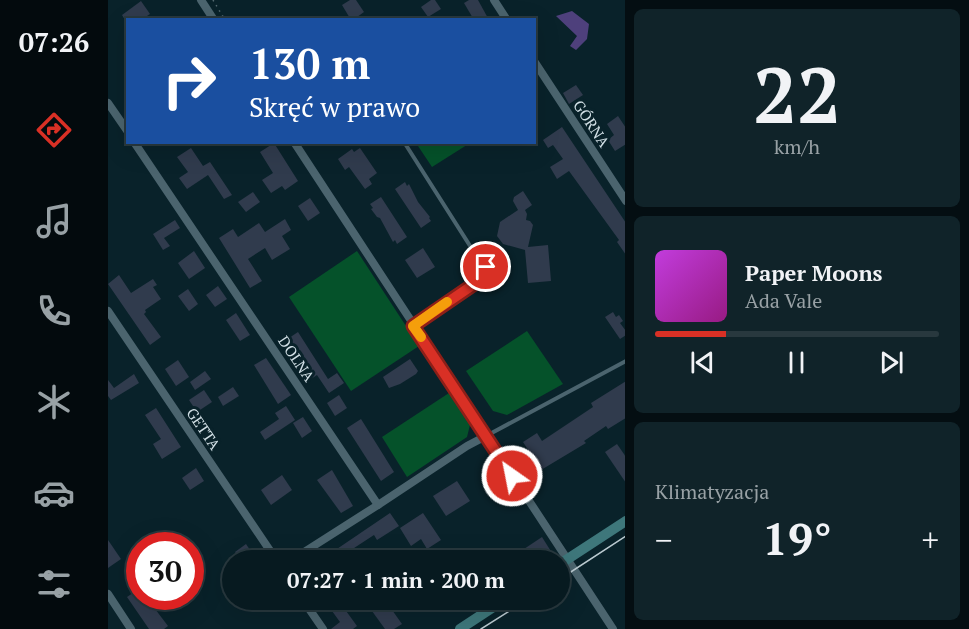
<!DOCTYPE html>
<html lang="pl">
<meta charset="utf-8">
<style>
:root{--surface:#071a20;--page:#102329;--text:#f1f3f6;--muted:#98a1a5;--line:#28383e;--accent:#d93025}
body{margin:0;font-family:"PT Serif",serif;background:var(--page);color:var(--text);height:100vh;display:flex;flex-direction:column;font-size:22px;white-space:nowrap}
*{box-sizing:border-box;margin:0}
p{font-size:20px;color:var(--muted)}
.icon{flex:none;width:33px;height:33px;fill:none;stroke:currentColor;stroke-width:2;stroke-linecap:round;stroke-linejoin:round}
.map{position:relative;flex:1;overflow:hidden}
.side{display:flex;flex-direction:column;gap:9px;padding:9px;background:#040e12;width:344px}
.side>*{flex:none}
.top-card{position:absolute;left:18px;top:18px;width:410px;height:126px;border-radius:0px;box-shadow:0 6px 24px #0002,0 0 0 2px var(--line);background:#1a4fa0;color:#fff;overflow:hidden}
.speed{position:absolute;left:18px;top:532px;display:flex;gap:12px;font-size:30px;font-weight:700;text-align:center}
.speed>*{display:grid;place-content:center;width:78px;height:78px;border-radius:50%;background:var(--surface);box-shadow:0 6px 24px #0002,0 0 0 2px var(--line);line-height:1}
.speed .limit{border:9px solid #d22;background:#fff;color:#111}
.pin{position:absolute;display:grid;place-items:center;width:51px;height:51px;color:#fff;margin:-26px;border:3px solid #fff;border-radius:50%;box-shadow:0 2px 6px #0007}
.me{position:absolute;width:66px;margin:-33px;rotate:327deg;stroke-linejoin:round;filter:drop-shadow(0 0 4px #0008)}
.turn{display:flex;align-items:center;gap:21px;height:126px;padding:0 24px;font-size:27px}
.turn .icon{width:78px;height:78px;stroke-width:2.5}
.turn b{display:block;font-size:42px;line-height:51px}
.big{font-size:45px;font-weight:800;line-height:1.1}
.side .tile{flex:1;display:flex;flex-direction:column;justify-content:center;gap:9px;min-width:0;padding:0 21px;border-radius:9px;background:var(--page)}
.side .dial{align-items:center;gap:0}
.dial b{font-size:78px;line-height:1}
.song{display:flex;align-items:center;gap:18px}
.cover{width:72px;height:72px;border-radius:9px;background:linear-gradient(135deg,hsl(290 70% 55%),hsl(310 70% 35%))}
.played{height:6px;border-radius:3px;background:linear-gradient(90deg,var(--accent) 25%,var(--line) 25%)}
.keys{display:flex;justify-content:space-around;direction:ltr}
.heat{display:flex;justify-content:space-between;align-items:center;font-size:33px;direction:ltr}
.trip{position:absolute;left:114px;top:550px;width:348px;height:60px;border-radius:30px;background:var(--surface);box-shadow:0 6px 24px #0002,0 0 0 2px var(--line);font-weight:800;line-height:60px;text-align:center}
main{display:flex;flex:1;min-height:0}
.tab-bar{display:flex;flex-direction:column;width:108px;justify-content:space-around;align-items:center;background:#030a0d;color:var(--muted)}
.tab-bar .icon{width:42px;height:42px}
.tab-bar .active{color:var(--accent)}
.tab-bar b{font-size:27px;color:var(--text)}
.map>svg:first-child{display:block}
</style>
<main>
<nav class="tab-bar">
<b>07:26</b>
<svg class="icon active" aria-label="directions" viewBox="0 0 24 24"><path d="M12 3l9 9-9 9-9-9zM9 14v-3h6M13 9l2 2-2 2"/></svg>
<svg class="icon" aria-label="music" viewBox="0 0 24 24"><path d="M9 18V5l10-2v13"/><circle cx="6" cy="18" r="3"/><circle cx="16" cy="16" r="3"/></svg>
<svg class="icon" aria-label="phone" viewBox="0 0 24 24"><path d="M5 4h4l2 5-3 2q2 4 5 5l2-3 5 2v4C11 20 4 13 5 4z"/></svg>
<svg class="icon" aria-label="climate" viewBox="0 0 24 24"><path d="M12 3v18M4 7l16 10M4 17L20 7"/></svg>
<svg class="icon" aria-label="car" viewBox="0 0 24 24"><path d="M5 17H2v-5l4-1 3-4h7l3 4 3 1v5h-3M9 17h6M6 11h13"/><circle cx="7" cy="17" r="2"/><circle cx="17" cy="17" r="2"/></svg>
<svg class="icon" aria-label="filters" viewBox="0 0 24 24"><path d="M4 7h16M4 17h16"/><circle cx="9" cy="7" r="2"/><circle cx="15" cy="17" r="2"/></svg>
</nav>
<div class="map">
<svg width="518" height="629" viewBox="0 0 518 629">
<rect width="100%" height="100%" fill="#09222a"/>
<g fill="#05522a">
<polygon points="308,143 362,143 324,167"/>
<polygon points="249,251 311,346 243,391 181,297"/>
<polygon points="419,331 455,384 399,415 385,411 358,371"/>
<polygon points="341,393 362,425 359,437 299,477 274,437"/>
</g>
<polygon fill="#4e407c" points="464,11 481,24 479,39 468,50 462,46 469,36 448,16"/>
<g fill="#303b4d">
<polygon points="242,0 248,0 256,12 245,20 243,20 234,5"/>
<polygon points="323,0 327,0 333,9 320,17 313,7"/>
<polygon points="361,0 370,0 381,20 366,20 356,3"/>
<polygon points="33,1 42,14 33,20 17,20 14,15"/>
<polygon points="468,85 475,95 461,104 455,93"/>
<polygon points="510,116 518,128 518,144 507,151 500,140 506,135 499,124"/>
<polygon points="454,127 518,223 518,255 509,242 511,240 461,171 449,179 442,167 455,159 445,145 440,148 435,140"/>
<polygon points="166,143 190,181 177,190 174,186 163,193 154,180 165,173 152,152"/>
<polygon points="83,148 95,166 102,162 124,195 116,199 100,175 79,189 71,178 80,172 69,157"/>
<polygon points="252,148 269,173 261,179 264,184 257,189 241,167 237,170 230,159 244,149 246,152"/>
<polygon points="297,182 299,186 301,184 310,202 322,217 321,218 323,221 313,228 287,189"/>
<polygon points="415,191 424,205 417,210 419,214 418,220 422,221 425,225 420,247 440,245 443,281 420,283 417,250 395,244 389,236 392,222 410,210 405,201 406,197"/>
<polygon points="145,192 152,202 138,212 130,202"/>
<polygon points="273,197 299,237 289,244 287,240 285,242 272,218 269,217 263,209 265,208 262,204"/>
<polygon points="202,198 212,213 200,221 190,206"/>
<polygon points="177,219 183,230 174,236 182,249 164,260 157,248 140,259 154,281 142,288 111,238 125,229 130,237 151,223 157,232"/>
<polygon points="67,220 72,228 56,238 62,246 55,250 45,234"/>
<polygon points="315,248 327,267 309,278 297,260"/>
<polygon points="86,251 97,268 81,279 70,263"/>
<polygon points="11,275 23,293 45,279 49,285 45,287 53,299 37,310 38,312 36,314 53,337 42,345 0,284"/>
<polygon points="110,286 119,299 107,307 98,295"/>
<polygon points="80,289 90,304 81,311 70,296"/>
<polygon points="505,312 508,317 511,315 515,321 512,323 518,331 518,335 512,339 497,317"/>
<polygon points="128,313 142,335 132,341 118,320"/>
<polygon points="190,332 220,379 229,373 236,383 221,393 209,375 203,379 178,340"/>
<polygon points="158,358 183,395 170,404 146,365"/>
<polygon points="302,359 310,371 308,374 292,384 281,388 275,377"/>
<polygon points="70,360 81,377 68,386 57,369"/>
<polygon points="97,371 103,379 87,390 82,382"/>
<polygon points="26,374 31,383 3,400 0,396 0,380 6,388"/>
<polygon points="518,381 518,418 500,429 498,426 476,441 478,443 433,470 415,442 429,433 434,441 485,407 483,403"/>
<polygon points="125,387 131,396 115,406 110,397"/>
<polygon points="96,390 104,402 89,412 81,400"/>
<polygon points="231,395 239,408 227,416 219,403"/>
<polygon points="178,406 187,420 157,440 152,432 171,419 167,413"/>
<polygon points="48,408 73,447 54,459 45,444 53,439 37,415"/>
<polygon points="195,417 204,431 194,438 185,423"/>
<polygon points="253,419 286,472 273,481 239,428"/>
<polygon points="509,444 518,457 518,483 497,452"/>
<polygon points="88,468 96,481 82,490 74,478"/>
<polygon points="224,470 245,506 233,513 209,480"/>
<polygon points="174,475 184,490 163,505 153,490"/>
<polygon points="349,481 362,501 338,516 325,496"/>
<polygon points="282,513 291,526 269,540 266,535 243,550 250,561 229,561 223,553"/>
<polygon points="315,513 333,540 319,549 313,539 303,546 292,528"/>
<polygon points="434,537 444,553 432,561 424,561 416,549"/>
<polygon points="0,540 13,559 0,568"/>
<polygon points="138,544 146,556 139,561 133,561 127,552"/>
<polygon points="32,588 32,597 38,597 60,626 56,629 41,629 19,597"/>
<polygon points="216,600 239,600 233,604 249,626 245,629 223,629 232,622"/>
<polygon points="256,600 277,600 294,624 286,629 277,629"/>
</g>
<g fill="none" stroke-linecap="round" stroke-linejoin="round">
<polyline stroke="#566b72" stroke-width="1.5" stroke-dasharray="1.5 4.5" stroke-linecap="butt" points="105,0 117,20"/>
<g stroke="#4b646e" stroke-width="4">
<polyline points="296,142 378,271 375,278 306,325"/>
<polyline points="378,436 518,361"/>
</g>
<g stroke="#4b646e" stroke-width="8">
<polyline points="93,0 106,20"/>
<polyline points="386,0 399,20"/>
<polyline points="426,61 518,201"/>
<polyline points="0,103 20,132"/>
<polyline points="26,142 270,505 182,561"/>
<polyline points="186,142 505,629"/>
<polyline points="0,311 169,561"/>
<polyline points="270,505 359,446 378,436"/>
<polyline points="0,594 23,629"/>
<polyline points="195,600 215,629"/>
</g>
<g stroke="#3e777b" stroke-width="10">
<polyline points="452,564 518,521"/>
<polyline points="352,629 396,600"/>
</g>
<g stroke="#bbcad0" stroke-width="1.5">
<polyline points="452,579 518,536"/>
<polyline points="373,629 419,600"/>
</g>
</g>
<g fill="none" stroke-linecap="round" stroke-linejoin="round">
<defs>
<polyline id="route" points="378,267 378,272 375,278 305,326 404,476"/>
</defs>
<use href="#route" stroke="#8d1f18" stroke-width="15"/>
<use href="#route" stroke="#d93025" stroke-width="10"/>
<polyline stroke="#f59e0b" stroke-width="10" points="313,337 305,326 339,302"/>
</g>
<g text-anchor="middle" stroke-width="6" stroke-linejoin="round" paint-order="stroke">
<g font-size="15" fill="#d2e0e6" stroke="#09222a">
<text transform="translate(483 124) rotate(57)" y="5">GÓRNA</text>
<text transform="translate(188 359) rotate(56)" y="5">DOLNA</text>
<text transform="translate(95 429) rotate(56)" y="5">GETTA</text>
</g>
</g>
</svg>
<div class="speed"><div class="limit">30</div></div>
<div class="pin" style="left:378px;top:267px;background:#d93025"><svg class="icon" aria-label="arrive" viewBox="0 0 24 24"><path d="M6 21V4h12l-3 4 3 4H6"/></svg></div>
<svg class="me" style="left:404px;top:476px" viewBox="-20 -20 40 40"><circle r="17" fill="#d93025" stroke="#fff" stroke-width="3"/><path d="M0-11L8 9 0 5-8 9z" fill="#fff"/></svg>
<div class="trip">07:27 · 1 min · 200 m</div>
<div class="top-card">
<div class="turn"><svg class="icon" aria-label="right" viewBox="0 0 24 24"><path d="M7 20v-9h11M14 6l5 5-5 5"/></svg><div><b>130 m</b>Skręć w prawo</div></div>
</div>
</div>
<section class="side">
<div class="tile dial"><b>22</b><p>km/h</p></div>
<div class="tile">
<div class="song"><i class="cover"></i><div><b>Paper Moons</b><p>Ada Vale</p></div></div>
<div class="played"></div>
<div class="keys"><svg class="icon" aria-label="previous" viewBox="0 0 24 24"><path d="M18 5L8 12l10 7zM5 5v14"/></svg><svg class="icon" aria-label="pause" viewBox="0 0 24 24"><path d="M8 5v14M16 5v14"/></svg><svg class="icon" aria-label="next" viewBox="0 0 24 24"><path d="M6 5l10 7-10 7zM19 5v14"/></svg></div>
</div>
<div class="tile"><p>Klimatyzacja</p>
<div class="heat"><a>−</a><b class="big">19°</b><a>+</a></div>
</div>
</section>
</main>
